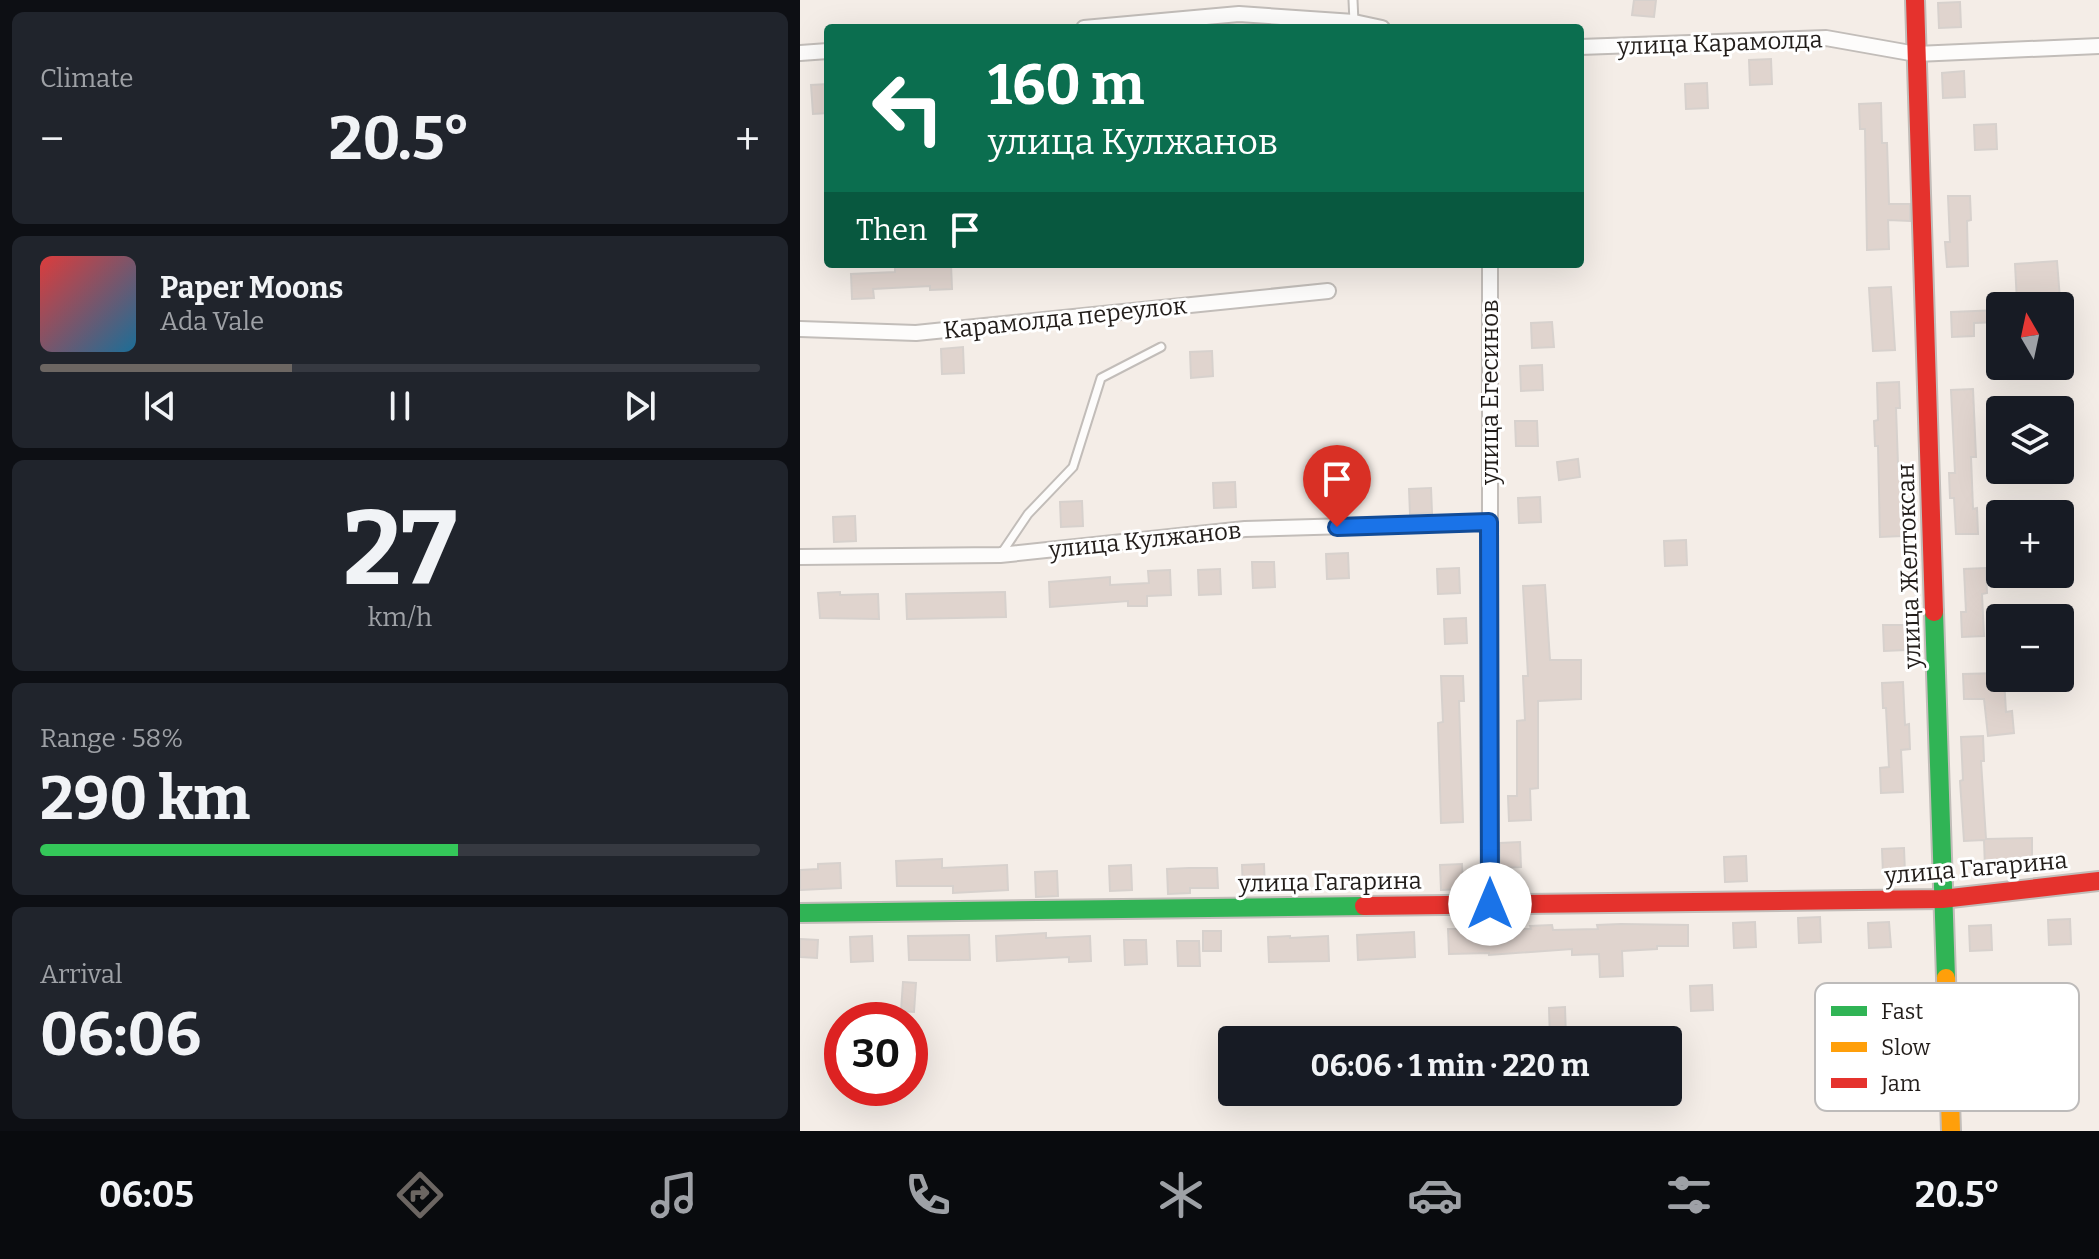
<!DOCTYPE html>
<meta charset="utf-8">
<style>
:root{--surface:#171b24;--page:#20242c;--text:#f1f3f6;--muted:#9ea1a6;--line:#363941;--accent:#6c6662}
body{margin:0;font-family:Bitter,serif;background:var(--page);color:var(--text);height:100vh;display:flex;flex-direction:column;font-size:30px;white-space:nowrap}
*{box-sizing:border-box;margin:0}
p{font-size:26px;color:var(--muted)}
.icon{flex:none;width:44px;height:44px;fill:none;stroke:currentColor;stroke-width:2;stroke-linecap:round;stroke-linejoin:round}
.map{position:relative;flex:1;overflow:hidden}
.sheet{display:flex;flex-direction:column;gap:12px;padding:12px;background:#0d0f14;width:800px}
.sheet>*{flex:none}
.banner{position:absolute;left:24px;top:24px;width:760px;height:244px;border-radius:8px;box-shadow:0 8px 32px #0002;background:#0b6e4f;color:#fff;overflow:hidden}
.needle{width:52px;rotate:351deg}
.buttons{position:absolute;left:1186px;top:292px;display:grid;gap:16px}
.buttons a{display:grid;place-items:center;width:88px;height:88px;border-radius:8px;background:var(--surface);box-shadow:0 8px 32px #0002;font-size:40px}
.speed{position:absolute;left:24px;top:1002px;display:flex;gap:16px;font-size:40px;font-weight:700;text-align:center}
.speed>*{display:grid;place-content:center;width:104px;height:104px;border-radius:50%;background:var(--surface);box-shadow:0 8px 32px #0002;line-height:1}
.speed .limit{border:12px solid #d22;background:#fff;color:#111}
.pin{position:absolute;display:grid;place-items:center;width:68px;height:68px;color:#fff;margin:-82px -34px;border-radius:50% 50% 50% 0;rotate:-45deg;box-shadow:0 0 8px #0007}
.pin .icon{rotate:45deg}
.me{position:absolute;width:88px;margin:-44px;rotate:0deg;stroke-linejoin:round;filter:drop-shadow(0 0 6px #0008)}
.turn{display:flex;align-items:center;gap:28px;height:168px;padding:0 32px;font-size:36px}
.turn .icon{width:104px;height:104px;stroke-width:2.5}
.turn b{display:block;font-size:56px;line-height:68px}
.then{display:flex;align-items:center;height:76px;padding:0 32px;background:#0003;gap:16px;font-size:30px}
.big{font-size:60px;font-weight:700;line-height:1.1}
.sheet .tile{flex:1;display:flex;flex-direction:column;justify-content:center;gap:12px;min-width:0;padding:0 28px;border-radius:12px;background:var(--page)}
.sheet .dial{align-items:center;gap:0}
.dial b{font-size:104px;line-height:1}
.song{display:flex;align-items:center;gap:24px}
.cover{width:96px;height:96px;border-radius:12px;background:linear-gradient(135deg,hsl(0 70% 55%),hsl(200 70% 35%))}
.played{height:8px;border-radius:4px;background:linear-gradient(90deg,var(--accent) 35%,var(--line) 35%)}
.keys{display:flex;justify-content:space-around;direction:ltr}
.heat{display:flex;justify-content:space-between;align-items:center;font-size:44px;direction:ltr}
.charge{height:12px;border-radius:6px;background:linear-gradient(90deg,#34c759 58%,var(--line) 0)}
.trip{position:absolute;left:418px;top:1026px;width:464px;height:80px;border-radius:8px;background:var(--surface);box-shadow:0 8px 32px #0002;font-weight:700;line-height:80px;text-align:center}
.tabs{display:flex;height:128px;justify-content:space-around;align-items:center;background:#090b0e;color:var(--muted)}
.tabs .icon{width:56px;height:56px}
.tabs .on{color:var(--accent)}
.tabs b{font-size:36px;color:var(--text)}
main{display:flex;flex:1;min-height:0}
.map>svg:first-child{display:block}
</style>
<main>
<section class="sheet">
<div class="tile"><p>Climate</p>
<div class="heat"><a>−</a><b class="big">20.5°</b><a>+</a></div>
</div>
<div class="tile">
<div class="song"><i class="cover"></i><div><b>Paper Moons</b><p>Ada Vale</p></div></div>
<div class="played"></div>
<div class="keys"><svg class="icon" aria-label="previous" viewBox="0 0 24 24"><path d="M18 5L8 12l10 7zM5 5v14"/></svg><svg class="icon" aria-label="pause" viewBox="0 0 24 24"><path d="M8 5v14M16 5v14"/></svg><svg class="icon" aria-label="next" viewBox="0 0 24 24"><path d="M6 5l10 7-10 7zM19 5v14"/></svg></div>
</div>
<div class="tile dial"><b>27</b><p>km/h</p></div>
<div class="tile"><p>Range · 58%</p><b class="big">290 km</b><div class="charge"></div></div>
<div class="tile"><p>Arrival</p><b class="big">06:06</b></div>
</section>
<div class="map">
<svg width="1299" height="1131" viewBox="0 0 1299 1131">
<rect width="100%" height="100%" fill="#f4ede7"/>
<g fill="#e0d4ce" stroke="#d7d1cd" stroke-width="2">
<polygon points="834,0 856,0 854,17 832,15"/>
<polygon points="1160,2 1161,27 1139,28 1138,3"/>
<polygon points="971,59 972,84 950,85 949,60"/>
<polygon points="1164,71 1165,97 1143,98 1142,73"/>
<polygon points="907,83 908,108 886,109 885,84"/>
<polygon points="28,84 28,113 13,114 11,85"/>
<polygon points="1081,103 1082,143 1087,143 1089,204 1110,204 1110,221 1088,220 1089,249 1067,250 1065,129 1060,129 1059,104"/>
<polygon points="1196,124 1197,149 1175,150 1174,125"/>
<polygon points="1148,196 1170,196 1171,220 1167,221 1168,266 1147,267 1145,242 1150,242"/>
<polygon points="1257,261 1260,299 1217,302 1215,264"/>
<polygon points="95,264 151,264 152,289 130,290 130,286 73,289 74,298 52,299 51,274 95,272"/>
<polygon points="1091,287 1095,350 1073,351 1069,288"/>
<polygon points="1200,310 1200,322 1174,323 1174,336 1152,337 1151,312"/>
<polygon points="752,322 754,347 732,348 731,323"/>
<polygon points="163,347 164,373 142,374 141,349"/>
<polygon points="412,351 413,376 391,378 390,352"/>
<polygon points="742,365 743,390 721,391 720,366"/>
<polygon points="1099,382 1100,408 1096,408 1098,465 1101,465 1102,536 1080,537 1078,446 1075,446 1074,421 1078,420 1077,383"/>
<polygon points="1173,389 1176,457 1171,457 1173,509 1177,508 1178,534 1156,534 1154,498 1150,498 1149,473 1155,473 1151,390"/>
<polygon points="715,421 737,421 738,446 716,446"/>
<polygon points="778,459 780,477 759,480 757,462"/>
<polygon points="541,476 542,501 520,502 519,477"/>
<polygon points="435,482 436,507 414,508 413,483"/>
<polygon points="631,488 632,513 610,514 609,489"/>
<polygon points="740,497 741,522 719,523 718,498"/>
<polygon points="282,501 283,526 261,527 260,502"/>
<polygon points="55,516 56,541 34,542 33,517"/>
<polygon points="886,540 887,565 865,566 864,541"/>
<polygon points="548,553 549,578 527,579 526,554"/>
<polygon points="452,562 474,562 475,587 453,588"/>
<polygon points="659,568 660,593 638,594 637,569"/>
<polygon points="1186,568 1187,593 1182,594 1184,636 1162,637 1161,612 1166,612 1164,569"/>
<polygon points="420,569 421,594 399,595 398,570"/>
<polygon points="370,570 371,595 347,596 347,606 328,606 328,601 250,607 249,582 310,577 310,585 349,583 348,571"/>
<polygon points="745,585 750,660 781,660 781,699 738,701 738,788 730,789 731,820 709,821 708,796 717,796 717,721 725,720 723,676 728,676 723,586"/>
<polygon points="40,592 40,595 78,594 79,619 20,618 18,593"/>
<polygon points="205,592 206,617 107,619 106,594"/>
<polygon points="666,618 667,643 645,644 644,619"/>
<polygon points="1083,625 1105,625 1106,650 1084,651"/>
<polygon points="1200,673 1200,678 1204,678 1206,712 1212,711 1214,733 1188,736 1184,699 1164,699 1163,674"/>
<polygon points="641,676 663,676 664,701 659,701 663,822 641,823 638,723 643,722"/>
<polygon points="1103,682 1105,725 1109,724 1110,749 1101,750 1103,792 1081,793 1080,768 1089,767 1086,708 1083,708 1082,683"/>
<polygon points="1183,736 1184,761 1181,761 1186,839 1232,838 1232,860 1207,860 1207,867 1185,868 1184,840 1164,841 1160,781 1163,780 1161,737"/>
<polygon points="720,842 721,867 700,868 700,843"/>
<polygon points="1104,848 1105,873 1083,874 1082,849"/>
<polygon points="946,856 947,881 925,882 924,857"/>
<polygon points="142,859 142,868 207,865 208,890 153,893 153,886 97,886 96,861"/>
<polygon points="40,863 41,888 0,890 0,870 18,869 18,864"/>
<polygon points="464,864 465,889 443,890 442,865"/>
<polygon points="662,864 663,889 641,890 640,865"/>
<polygon points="331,865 332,890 310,891 309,866"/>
<polygon points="389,868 417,868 418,888 390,888 390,893 368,894 367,869"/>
<polygon points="257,871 258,896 236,897 235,872"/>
<polygon points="1020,917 1021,942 999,943 998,918"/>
<polygon points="1270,919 1271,944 1249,945 1248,920"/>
<polygon points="955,922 956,947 934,948 933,923"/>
<polygon points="1089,922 1091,947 1069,948 1068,923"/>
<polygon points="821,924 888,925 888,946 857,946 857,949 822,951 823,976 800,977 799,954 772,955 772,949 689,955 689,953 649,954 648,929 731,929 730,926 752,925 753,930 798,929 797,925"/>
<polygon points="1191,925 1192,950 1170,951 1169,926"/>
<rect x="403" y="931" width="18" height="20"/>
<polygon points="614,932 615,957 558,960 557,935"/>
<polygon points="246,933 246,938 290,936 291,961 269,962 269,957 197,961 196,936"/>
<polygon points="169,935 170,960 109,960 108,936"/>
<polygon points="72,936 73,961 51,962 50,937"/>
<polygon points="490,936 490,938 528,936 529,961 469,962 468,937"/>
<polygon points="0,939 18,940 17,958 0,957"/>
<polygon points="324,940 346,940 347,964 325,965"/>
<polygon points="377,941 399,941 400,966 378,966"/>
<polygon points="103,982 116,983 114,1012 101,1011"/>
<polygon points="912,985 913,1010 891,1011 890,986"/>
<polygon points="765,1007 766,1039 750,1039 749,1008"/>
</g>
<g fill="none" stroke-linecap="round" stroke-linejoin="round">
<defs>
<g id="lane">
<polyline points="553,0 554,22"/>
<polyline points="201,554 228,514 273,467 301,378 361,347"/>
</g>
<g id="street">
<polyline points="284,28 439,14 554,22 582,28"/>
<polyline points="780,47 1026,38 1116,54 1299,46"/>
<polyline points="0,53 28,51"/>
<polyline points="0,329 116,333 528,291"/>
<polyline points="0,557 200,555 445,529 689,522"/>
<polyline points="690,904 690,264"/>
</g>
<g id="fast">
<polyline points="1134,612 1146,978"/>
<polyline points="0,913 564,906"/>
</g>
<polyline id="slow" points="1146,978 1151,1131"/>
<g id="jam">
<polyline points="1115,0 1134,612"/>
<polyline points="564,906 1142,899 1299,881"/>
</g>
</defs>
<use href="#lane" stroke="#c2bdb9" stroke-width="11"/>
<use href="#street" stroke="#c2bdb9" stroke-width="18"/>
<use href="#fast" stroke="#c2bdb9" stroke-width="22"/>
<use href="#slow" stroke="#c2bdb9" stroke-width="22"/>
<use href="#jam" stroke="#c2bdb9" stroke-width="22"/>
<use href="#lane" stroke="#fdfcfb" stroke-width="7"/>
<use href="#street" stroke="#fdfcfb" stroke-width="14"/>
<use href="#fast" stroke="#30b455" stroke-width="18"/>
<use href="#slow" stroke="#ff9f0a" stroke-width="18"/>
<use href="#jam" stroke="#e5322d" stroke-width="18"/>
</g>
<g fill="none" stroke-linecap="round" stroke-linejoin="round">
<defs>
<polyline id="route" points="537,527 689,522 690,904"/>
</defs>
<use href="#route" stroke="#114b97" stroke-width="20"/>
<use href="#route" stroke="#1a73e8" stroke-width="14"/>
</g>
<g text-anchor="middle" stroke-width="6" stroke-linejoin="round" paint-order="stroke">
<g font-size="24" fill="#221d1a" stroke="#fff">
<text transform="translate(920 43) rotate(-2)" y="8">улица Карамолда</text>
<text transform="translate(265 318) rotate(-6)" y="8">Карамолда переулок</text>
<text transform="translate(690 392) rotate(-90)" y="8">улица Егесинов</text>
<text transform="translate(345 540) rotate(-6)" y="8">улица Кулжанов</text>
<text transform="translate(1109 566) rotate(-92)" y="8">улица Желтоксан</text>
<text transform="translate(1176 868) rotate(-5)" y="8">улица Гагарина</text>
<text transform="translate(530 882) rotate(-1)" y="8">улица Гагарина</text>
</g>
</g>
<rect x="1015" y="983" width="264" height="128" rx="12" fill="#fff" stroke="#bdbbba" stroke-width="2"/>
<rect x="1031" y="1006" width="36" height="10" fill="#30b455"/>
<rect x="1031" y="1042" width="36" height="10" fill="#ff9f0a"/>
<rect x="1031" y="1078" width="36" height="10" fill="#e5322d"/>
<g font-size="22" fill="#221d1a">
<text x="1081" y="1019">Fast</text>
<text x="1081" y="1055">Slow</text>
<text x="1081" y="1091">Jam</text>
</g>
</svg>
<div class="buttons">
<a><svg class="needle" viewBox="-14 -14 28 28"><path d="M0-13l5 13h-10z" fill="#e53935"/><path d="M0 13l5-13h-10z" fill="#9ea1a6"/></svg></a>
<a><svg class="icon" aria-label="layers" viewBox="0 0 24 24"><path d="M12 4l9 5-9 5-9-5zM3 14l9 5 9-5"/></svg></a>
<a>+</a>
<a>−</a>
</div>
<div class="speed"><div class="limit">30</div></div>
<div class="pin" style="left:537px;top:527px;background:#d93025"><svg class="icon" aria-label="arrive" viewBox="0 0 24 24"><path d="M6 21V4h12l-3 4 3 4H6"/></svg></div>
<svg class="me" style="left:690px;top:904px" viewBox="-20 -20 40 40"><circle r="19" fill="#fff"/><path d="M0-13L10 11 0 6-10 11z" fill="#1a73e8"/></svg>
<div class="trip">06:06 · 1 min · 220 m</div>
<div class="banner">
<div class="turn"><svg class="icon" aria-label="left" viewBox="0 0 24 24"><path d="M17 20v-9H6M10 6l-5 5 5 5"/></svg><div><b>160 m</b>улица Кулжанов</div></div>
<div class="then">Then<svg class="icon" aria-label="arrive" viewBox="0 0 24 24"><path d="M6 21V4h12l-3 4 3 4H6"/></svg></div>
</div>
</div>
</main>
<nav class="tabs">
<b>06:05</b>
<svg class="icon on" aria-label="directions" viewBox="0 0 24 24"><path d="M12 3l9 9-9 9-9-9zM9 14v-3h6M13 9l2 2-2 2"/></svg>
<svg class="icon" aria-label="music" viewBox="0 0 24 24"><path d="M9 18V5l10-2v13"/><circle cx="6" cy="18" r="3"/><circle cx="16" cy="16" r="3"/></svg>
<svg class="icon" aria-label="phone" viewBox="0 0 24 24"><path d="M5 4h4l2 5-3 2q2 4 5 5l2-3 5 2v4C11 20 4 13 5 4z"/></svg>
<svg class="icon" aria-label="climate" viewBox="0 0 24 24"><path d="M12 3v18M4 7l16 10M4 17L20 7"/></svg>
<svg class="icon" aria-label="car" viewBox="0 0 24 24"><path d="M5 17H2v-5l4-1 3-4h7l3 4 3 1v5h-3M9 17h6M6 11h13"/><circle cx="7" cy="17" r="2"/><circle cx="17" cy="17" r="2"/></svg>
<svg class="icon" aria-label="filters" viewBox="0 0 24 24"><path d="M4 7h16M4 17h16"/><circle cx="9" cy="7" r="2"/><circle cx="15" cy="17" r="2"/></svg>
<b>20.5°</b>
</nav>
